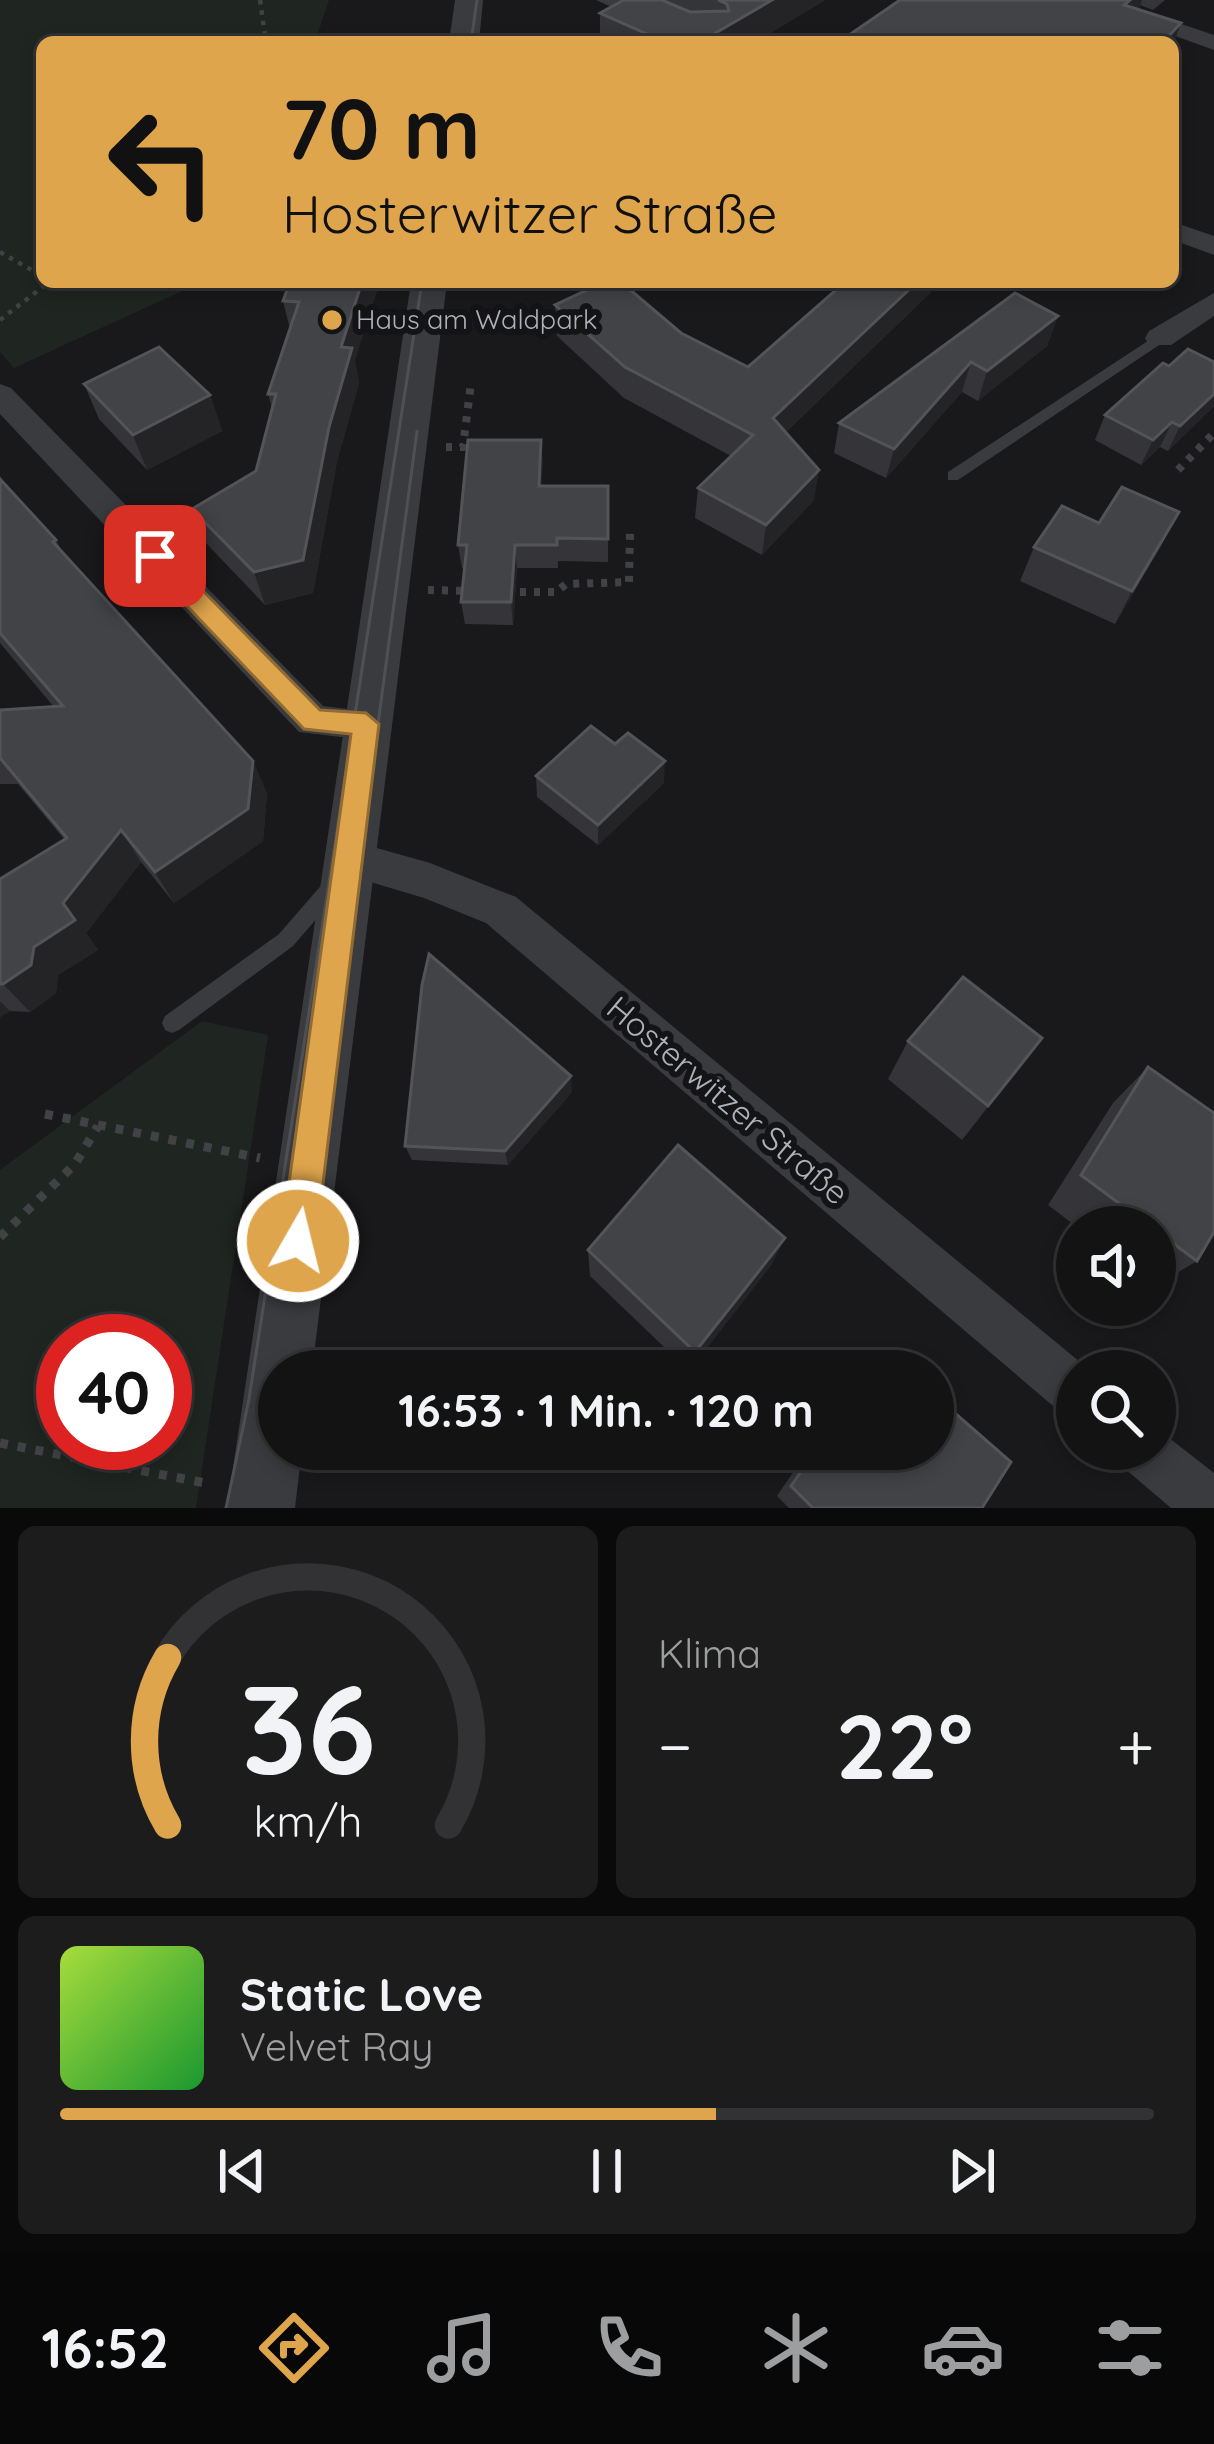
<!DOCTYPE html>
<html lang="de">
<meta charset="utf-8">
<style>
:root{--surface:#131314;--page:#1c1c1d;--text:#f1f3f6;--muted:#9d9ea0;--line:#323234;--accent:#dfa54d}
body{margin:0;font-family:Quicksand,sans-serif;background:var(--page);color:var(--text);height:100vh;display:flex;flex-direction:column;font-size:45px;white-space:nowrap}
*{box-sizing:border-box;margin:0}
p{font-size:39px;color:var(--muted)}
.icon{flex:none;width:66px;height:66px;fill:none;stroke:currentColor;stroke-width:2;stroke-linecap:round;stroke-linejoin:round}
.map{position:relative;height:1508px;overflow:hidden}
.drawer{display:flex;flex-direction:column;gap:18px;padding:18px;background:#0a0a0b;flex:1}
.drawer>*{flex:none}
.top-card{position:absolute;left:36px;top:36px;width:1143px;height:252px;border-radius:18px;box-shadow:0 6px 18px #0003,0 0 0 3px var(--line);background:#dfa54d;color:#111;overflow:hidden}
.buttons{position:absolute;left:1056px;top:1206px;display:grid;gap:24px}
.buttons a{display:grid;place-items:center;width:120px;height:120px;border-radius:50%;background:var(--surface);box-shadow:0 6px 18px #0003,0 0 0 3px var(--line);font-size:60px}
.speed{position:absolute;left:36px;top:1314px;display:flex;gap:24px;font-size:60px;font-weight:700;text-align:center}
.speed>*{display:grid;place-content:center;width:156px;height:156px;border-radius:50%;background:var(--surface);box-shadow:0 6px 18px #0003,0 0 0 3px var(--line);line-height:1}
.speed .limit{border:18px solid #d22;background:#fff;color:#111}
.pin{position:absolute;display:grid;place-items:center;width:102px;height:102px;color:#fff;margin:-51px;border-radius:24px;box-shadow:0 6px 18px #0006}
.me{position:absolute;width:132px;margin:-66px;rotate:8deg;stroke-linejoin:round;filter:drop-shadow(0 0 9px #0008)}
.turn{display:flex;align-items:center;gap:42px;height:252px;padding:0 48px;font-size:54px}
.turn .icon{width:156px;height:156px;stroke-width:2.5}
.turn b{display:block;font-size:84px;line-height:102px}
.big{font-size:90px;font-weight:800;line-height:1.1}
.drawer .tile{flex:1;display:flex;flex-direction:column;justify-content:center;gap:18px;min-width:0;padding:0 42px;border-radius:18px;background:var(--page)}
.drawer .dial{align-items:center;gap:0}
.dial svg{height:312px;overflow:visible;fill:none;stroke:var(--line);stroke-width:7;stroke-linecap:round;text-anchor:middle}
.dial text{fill:var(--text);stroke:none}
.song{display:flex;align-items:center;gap:36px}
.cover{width:144px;height:144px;border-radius:18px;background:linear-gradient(135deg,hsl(80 70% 55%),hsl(130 70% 35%))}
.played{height:12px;border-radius:6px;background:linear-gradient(90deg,var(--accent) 60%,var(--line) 60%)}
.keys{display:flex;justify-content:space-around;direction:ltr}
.heat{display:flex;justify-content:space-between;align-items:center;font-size:66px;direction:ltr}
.drawer .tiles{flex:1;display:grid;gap:18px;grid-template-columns:1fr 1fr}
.tile:last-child{grid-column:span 2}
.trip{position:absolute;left:258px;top:1350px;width:696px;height:120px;border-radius:60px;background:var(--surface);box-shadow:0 6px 18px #0003,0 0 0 3px var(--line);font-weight:800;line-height:120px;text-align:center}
.tabs{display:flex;height:192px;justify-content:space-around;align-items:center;background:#080808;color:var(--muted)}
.tabs .icon{width:84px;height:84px}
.tabs .active{color:var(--accent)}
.tabs b{font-size:54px;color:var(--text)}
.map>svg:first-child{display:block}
</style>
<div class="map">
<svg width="1214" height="1508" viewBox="0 0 1214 1508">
<rect width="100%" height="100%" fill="#19191b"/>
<g fill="#1f2520" fill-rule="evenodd">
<polygon points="0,0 329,0 315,42 42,42 42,282 202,282 14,368 0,352"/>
<path d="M202,1021L268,1035L196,1508H0V1170ZM165,1341V1443H63V1341Z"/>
</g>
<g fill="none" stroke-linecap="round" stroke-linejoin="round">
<g stroke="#404246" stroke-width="4.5" stroke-dasharray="4.5 6" stroke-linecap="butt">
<polyline points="260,0 266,42"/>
<polyline points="0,252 42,276"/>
<polyline points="0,320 49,282"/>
</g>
<g stroke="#404246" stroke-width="8" stroke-dasharray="6 8" stroke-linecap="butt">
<polyline points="446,447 463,447 471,383"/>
<polyline points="1178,470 1214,433"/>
<polyline points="428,590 467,591"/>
<polyline points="506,592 556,592 566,584 629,582 630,532"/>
</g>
<g stroke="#404246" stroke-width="9" stroke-dasharray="8 10" stroke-linecap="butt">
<polyline points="45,1114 260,1158"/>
<polyline points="0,1237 75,1164 98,1126"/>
<polyline points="0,1443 210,1484"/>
</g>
<g fill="#3a3b3f" fill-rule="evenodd">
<polygon points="1160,333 1167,338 1165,341 958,480 948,480 948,472"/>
<polygon points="332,878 339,881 342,887 339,893 293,946 179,1030 172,1033 165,1030 162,1023 165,1016 279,934 325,881"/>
</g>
<g fill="#3a3b3f" fill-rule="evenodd">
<polygon points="596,0 628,0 723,42 690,42"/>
<polygon points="1075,0 1110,0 1214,35 1214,50"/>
<polygon points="1173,222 1214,236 1214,255 1173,240"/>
<polygon points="1214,293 1214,316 1171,345 1149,345 1145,338 1149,331"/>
<polygon points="0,384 11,388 323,706 380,713 385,724 380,735 366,740 299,732 0,414"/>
<polygon points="352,841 430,863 516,897 1091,1371 1077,1371 1077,1419 1059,1411 486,923 424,898 337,872 331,859 337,846"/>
<polygon points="1155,1427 1214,1473 1214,1508 1171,1508 1124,1468 1116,1449 1155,1449"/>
</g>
<g fill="#3a3b3f" fill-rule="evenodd">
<polygon points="455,0 483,0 479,42 449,42"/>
<polygon points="411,282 447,282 312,1371 279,1371 279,1449 302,1449 295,1508 227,1508"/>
</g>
<g stroke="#4e5054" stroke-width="3">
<polyline points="471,42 477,0"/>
<polyline points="352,859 367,807 417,431"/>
<polyline points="226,1508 249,1399 422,282"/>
</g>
</g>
<g fill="#353539">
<polygon points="624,0 825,0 755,42 600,42 600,13"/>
<polygon points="900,0 1165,0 1153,10 1140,5 1139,10"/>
<polygon points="290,282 355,361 359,383 337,461 313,593 265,605 205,542 192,509 256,471 272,408 268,394 290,329 283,301"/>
<polygon points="931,292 786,432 814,500 762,555 695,518 698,488 731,456 624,398 557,336 555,305 681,333 748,367"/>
<polygon points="1058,316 1047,346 978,401 962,392 886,478 834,453 839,423"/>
<polygon points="1214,362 1214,406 1168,451 1160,447 1141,465 1095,440 1105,415 1169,366"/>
<polygon points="84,384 210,395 222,431 147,470 99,419"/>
<polygon points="541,440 541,486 608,486 608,562 558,561 558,568 517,568 513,625 465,624 461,602 465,568 462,568 458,545"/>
<polygon points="0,476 3,482 56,540 63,553 253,761 267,794 263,841 174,903 141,862 86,933 98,950 58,975 56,993 30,1012 10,1011 0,1017 0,879 64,839 18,784 0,784 0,710 54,707 0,643"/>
<polygon points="1179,512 1161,546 1115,624 1020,581 1034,547 1099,523"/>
<polygon points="536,776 664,783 598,845 537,797"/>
<polygon points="1042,1038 962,1140 888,1079 908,1041"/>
<polygon points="1148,1067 1197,1261 1155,1286 1155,1227 1077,1227 1048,1205 1113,1103"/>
<polygon points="572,1092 508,1165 412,1160 405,1146"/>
<polygon points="588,1250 772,1264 689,1371 590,1276"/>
<polygon points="884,1351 907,1371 863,1371"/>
<polygon points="809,1449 933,1449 982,1508 789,1508 777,1496"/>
</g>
<g fill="#242427">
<polygon points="772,0 825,0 755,42 700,42"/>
<polygon points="1130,0 1142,0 1133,26 1124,5"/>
<polygon points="1181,23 1173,46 1173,42 1163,42"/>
<polygon points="362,282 380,282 355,361 359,383 337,461 313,593 265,605 254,572 341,347"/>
<polygon points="917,282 934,282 931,292 769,448 773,418"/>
<polygon points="1058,316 1047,346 978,401 987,371"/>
<polygon points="971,362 962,392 886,478 894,449"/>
<polygon points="1214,394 1214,406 1168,451 1180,426"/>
<polygon points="210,395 222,431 147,470 133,435"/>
<polygon points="1172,422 1160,447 1141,465 1153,440"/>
<polygon points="541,440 543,464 540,510 539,486"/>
<polygon points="819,470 814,500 762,555 766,525"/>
<polygon points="1179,512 1161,546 1115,624 1132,591"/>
<polygon points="515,545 517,568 513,625 511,602"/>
<polygon points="253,761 267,794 263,841 174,903 155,872"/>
<polygon points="665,761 664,783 598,845 598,825"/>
<polygon points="121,830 141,862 86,933 98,950 58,975 56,993 30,1012 3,984 34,947 63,903"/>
<polygon points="0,1001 10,1011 0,1017"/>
<polygon points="571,1076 572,1092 508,1165 505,1151"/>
<polygon points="785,1238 772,1264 689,1371 695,1352"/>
</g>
<g fill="#424346" stroke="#535458" stroke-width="3">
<polygon points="624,0 662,0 690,12 729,11 727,4 718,0 772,0 700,42 665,42 600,13"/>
<polygon points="900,0 1130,0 1124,5 1181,23 1163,42 839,42"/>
<polygon points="290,282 362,282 341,347 352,348 329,427 303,560 254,572 192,509 256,471 276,394 268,394 299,302 283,301"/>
<polygon points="604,282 621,282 681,333 748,367 845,282 917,282 773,418 819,470 766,525 698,488 753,435 625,367 555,305"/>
<polygon points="1015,293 1058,316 987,371 971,362 894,449 839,423"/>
<polygon points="159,347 210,395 133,435 84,384"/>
<polygon points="1188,349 1214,362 1214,394 1180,426 1172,422 1153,440 1105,415 1163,363 1169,366"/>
<polygon points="468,440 541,440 539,486 608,486 608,539 557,538 557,545 515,545 511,602 461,602 467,545 458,545"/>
<polygon points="0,479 56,540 53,542 253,761 248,809 155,872 121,830 63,903 75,920 34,947 31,965 3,984 0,984 0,879 67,838 0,758 0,710 63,706 0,633"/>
<polygon points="1122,487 1179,512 1132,591 1034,547 1062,506 1099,523"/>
<polygon points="591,726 615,744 628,733 665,761 598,825 536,776"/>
<polygon points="429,954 571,1076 505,1151 405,1146 422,985"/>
<polygon points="963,977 1042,1038 988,1106 908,1041"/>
<polygon points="1148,1067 1214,1113 1214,1232 1197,1261 1155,1230 1155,1227 1151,1227 1081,1175"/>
<polygon points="678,1145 785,1238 695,1352 588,1250"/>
<polygon points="884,1351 907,1371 871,1371"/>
<polygon points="933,1394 1011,1462 982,1508 813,1508 791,1486 817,1449 933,1449"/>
</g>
<polygon fill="#dfa54d" stroke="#916b32" stroke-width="3" points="155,547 163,550 320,710 366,713 379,724 316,1241 311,1253 298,1258 286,1253 281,1241 351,734 304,729 146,563 146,550"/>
<circle fill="#dfa54d" stroke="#141416" stroke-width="4.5" cx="332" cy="320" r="12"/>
<g text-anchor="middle" stroke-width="12" stroke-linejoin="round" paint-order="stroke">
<g font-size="27" fill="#adb1b9" stroke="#141416" text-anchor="start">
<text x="356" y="329">Haus am Waldpark</text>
</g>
<g font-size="33" fill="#adb1b9" stroke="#141416">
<text transform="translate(728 1100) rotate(40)" y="12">Hosterwitzer Straße</text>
</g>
</g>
</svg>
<div class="buttons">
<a><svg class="icon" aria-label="sound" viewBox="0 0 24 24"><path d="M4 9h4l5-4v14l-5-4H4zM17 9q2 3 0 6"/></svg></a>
<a><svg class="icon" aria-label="search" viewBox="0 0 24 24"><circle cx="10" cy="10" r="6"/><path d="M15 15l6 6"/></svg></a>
</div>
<div class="speed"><div class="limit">40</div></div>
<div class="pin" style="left:155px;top:556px;background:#d93025"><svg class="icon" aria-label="arrive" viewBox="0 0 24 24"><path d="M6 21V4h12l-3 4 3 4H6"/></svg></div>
<svg class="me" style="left:298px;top:1241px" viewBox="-20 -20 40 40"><circle r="17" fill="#dfa54d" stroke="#fff" stroke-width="3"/><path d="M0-11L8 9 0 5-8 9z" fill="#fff"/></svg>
<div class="trip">16:53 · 1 Min. · 120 m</div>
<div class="top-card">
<div class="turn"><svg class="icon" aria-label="left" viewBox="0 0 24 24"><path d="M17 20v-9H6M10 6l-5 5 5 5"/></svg><div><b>70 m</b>Hosterwitzer Straße</div></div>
</div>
</div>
<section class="drawer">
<div class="tiles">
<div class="tile dial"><svg viewBox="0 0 100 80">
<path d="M14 69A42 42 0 1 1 86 69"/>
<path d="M14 69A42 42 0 0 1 14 26" stroke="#dfa54d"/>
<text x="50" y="56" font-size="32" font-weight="700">36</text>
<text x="50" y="72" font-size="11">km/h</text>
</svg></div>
<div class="tile"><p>Klima</p>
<div class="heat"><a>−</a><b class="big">22°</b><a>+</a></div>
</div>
<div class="tile">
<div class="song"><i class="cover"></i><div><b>Static Love</b><p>Velvet Ray</p></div></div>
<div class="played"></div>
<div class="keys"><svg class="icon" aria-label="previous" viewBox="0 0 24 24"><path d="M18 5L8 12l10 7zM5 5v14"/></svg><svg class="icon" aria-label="pause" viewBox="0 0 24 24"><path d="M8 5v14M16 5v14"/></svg><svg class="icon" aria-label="next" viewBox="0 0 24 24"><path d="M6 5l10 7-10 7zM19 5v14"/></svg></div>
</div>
</div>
</section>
<nav class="tabs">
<b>16:52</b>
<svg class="icon active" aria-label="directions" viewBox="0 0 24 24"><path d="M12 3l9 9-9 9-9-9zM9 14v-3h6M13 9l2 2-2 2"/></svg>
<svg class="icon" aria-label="music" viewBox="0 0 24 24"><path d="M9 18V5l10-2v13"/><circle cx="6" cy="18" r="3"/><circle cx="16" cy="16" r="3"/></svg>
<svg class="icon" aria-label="phone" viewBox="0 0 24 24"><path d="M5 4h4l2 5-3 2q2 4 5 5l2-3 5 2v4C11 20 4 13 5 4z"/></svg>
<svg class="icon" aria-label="climate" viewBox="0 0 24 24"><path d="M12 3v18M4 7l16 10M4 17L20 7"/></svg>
<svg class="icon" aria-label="car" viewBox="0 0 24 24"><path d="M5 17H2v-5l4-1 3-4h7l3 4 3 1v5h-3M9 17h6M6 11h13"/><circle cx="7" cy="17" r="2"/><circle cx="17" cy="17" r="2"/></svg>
<svg class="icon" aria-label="filters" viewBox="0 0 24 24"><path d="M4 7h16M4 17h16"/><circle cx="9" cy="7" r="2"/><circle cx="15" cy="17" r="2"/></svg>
</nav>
